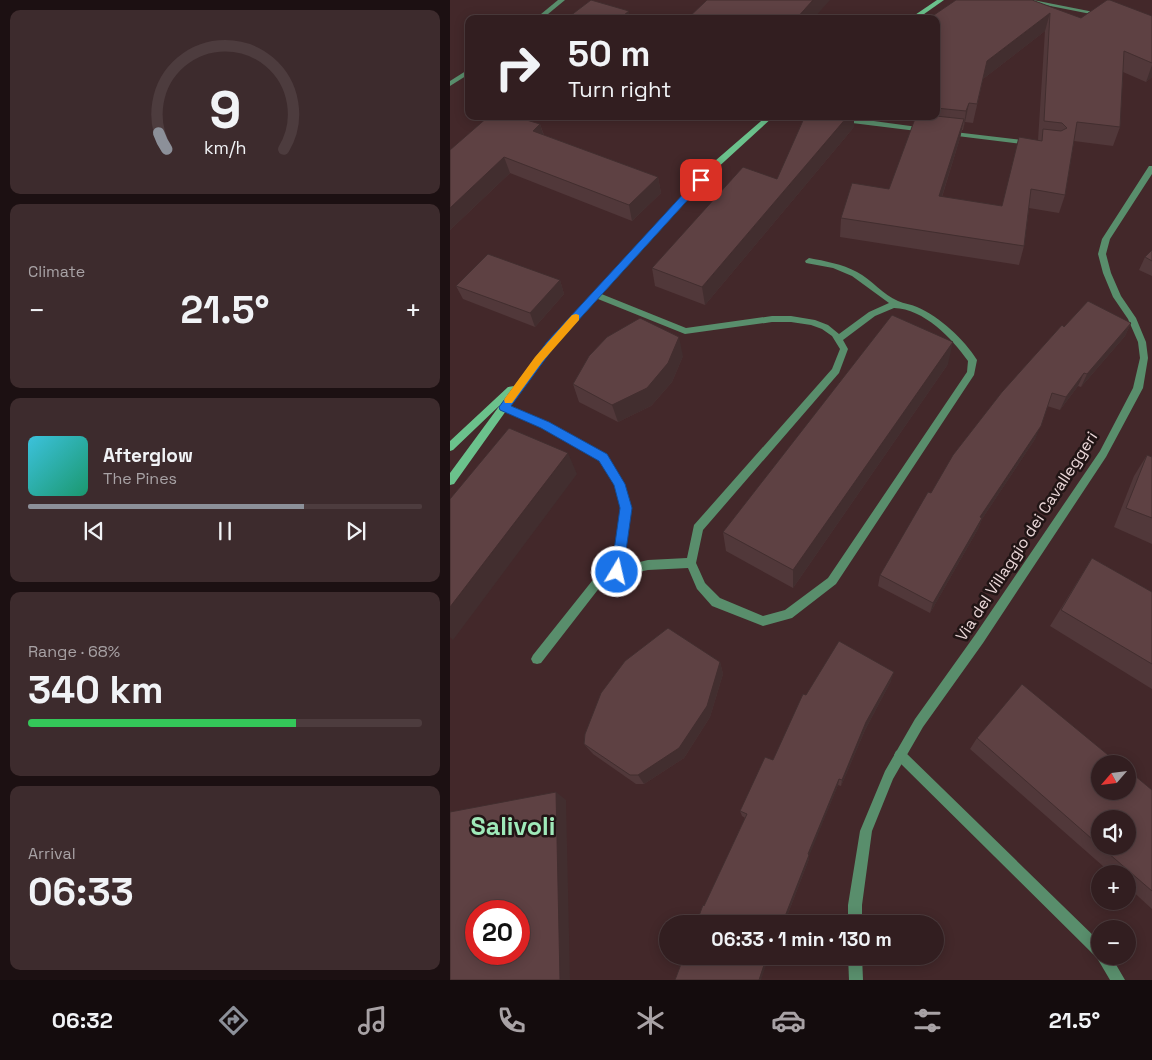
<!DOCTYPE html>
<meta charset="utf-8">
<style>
:root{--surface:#321e20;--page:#3d2b2d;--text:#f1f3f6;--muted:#a8a2a5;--line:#4d3c3e;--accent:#8c9099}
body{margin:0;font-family:"Space Grotesk",sans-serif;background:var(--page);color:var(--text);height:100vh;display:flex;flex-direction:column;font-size:19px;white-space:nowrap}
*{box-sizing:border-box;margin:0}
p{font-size:16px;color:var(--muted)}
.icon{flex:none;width:28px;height:28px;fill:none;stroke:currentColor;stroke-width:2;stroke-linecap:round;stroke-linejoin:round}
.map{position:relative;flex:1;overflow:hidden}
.details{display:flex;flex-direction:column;gap:10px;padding:10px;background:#1c1012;width:450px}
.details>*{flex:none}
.banner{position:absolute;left:15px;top:15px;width:475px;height:105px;border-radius:10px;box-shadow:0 2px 12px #0003,0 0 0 1px var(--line);background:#321e20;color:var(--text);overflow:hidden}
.needle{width:32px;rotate:242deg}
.fabs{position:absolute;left:641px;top:755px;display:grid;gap:10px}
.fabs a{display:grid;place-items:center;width:45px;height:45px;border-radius:50%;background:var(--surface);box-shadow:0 2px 12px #0003,0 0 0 1px var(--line);font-size:25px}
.speed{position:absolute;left:15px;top:900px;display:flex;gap:10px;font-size:25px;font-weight:700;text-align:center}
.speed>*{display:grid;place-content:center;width:65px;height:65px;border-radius:50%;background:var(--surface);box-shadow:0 2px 12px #0003,0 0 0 1px var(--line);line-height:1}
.speed .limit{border:8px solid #d22;background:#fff;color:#111}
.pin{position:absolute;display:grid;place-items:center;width:42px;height:42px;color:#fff;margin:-21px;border-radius:10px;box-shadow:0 2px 8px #0006}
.me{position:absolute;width:55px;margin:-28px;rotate:9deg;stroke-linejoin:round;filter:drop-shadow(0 0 4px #0008)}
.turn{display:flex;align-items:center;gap:18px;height:105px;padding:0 20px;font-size:22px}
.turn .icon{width:65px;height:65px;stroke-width:2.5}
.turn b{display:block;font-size:35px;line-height:42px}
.big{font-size:38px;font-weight:600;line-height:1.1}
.details .widget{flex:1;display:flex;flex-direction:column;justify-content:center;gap:8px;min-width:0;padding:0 18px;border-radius:10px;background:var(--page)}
.details .dial{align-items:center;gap:0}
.dial svg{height:130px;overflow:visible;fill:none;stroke:var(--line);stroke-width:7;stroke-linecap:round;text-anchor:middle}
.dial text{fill:var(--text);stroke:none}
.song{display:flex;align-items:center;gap:15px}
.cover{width:60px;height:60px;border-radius:8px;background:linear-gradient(135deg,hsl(190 70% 55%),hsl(160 70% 35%))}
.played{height:5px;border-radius:2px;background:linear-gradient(90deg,var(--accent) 70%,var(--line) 70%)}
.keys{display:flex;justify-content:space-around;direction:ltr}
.heat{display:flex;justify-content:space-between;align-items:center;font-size:28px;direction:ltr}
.charge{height:8px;border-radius:4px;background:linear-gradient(90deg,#34c759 68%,var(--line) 0)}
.trip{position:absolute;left:209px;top:915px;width:285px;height:50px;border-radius:25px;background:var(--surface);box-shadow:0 2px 12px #0003,0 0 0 1px var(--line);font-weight:600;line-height:50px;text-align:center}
.tabs{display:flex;height:80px;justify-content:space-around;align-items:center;background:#140c0d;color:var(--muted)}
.tabs .icon{width:35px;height:35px}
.tabs .active{color:var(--accent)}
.tabs b{font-size:22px;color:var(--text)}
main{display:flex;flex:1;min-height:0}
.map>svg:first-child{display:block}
</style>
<main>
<section class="details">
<div class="widget dial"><svg viewBox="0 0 100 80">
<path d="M14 69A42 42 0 1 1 86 69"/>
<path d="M14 69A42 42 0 0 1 9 59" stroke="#8c9099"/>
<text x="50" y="56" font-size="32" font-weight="700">9</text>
<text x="50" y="72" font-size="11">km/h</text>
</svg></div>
<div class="widget"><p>Climate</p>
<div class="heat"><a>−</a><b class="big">21.5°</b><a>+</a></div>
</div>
<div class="widget">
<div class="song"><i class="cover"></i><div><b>Afterglow</b><p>The Pines</p></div></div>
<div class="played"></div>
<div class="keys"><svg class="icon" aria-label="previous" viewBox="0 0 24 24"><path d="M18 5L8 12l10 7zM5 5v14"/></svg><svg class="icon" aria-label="pause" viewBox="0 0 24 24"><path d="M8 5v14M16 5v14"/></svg><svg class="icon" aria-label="next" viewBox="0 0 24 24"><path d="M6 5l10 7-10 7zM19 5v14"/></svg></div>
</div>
<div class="widget"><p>Range · 68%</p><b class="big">340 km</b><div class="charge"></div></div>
<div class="widget"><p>Arrival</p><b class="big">06:33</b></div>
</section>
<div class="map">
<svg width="702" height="980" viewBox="0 0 702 980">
<rect width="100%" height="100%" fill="#43282a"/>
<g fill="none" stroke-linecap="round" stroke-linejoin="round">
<g fill="#598e6c" fill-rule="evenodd">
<polygon points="374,116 387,116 475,128 479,130 475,132 394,122"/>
<polygon points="496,131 581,141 585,143 581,145 499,135 496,135"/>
<path d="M359,258C375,261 392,264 407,272C422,280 433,295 448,301C454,304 461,304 467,307C490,317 514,339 527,360L524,375L386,584L342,618L313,626L262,606L247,589L238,568L198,570L169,576L150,587L91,663L87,664L83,663L81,659L83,655L142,581L162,569L171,508L164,485L150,461L92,428L51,410L49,407L51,404H57L98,422L156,455L174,484L181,508L173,566L198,560L237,558L244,525L382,369L390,349L382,336L372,329L361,325L341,322H322L235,334L143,297L142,295L146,292L149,293L236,328L322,316H341L365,320L378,325L389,334L419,312L439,303L402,276L383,268L356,263L355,261ZM444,308C474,309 502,338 518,361L517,372L378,578L335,610L313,616L270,598L255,583L246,563L253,530L389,373L398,349L393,340L425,316Z"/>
<polygon points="450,749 454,751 650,942 650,956 661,956 675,980 660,980 647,958 446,759 444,755 446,751"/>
</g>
<g fill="#598e6c" fill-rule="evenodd">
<polygon points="108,0 115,0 92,19 85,19"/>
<polygon points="570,0 583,0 654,14 651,16"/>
<polygon points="19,69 19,74 0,86 0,81"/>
<polygon points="699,166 702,166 702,174 660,239 656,254 661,273 671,296 686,318 696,342 698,358 693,388 656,457 533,643 473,727 443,779 422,831 412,905 412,924 398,924 398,905 410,831 435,771 465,719 525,635 650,451 683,388 690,358 688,342 678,319 663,297 653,273 648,254 652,239"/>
<polygon points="398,956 412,956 413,980 399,980"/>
</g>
<g fill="#6bc28c" fill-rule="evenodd">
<polygon points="487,0 494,0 467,19 459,19"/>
<polygon points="317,116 324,116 264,171 104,347 80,377 4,484 0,485 0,473 50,405 3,450 0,451 0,441 58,387 64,386 98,343 258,167"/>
</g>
</g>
<g fill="#51383a" fill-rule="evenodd">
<path d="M506,0L631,18L702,16V77L696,82L673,72L670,127L663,146L624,141L615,195L609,213L579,208L574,246L569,265L390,237L391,218L439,189L486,116V19ZM595,31L588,140H590L552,206L492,197L510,138L512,130H513L515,122L523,123L533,79Z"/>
<polygon points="90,124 94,135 208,177 211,193 182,221 60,173 0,230 0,150"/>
<polygon points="404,127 255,305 205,286 202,268 327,179"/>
<polygon points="702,250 702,276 689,270 695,257"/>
<polygon points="110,280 114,294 85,327 13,299 6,286"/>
<polygon points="681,323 675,336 631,387 628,386 610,410 597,406 585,439 532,519 528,529 480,613 428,586 430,575 481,493 614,327"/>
<polygon points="233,356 222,382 201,406 168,422 129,402 123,384"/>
<polygon points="498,364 343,588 276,551 273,532"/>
<polygon points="697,455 702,457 702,544 664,527 684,476"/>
<polygon points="642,558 702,592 702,689 600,626"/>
<polygon points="270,662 273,674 260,717 234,758 194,784 186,784 143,754 134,744"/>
<polygon points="441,681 415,730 391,786 388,785 359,855 359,859 334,924 246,924 295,818 292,816 290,811 323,760 356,695"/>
<polygon points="527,738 702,790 702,909 678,887 678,874 662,874 520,749"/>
</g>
<g fill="#422e2f">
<polygon points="363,0 380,0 363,19 346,19"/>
<polygon points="179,11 180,19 169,19"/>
<polygon points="600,13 595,31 533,79 523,123 537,61"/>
<polygon points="702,65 702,77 696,82"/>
<polygon points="519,103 515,122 513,130 516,111"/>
<polygon points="398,116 404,116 404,127 255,305 252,287"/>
<polygon points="514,119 510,138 486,215 489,196"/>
<polygon points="90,124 95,140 83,131"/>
<polygon points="54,157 60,173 0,230 0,208"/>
<polygon points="208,177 211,193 182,221 179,205"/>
<polygon points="110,280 114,294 85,327 80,313"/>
<polygon points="681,323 675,336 631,387 637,374"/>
<polygon points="229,337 233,356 222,382 201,406 168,422 162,405"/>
<polygon points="503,342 498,364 343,588 343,570"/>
<polygon points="634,373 628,386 610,410 616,397"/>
<polygon points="591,426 585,439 532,519 528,529 480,613 483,603 530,517"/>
<polygon points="118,453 127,474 3,640 0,637 0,607"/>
<polygon points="270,662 273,674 260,717 234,758 194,784 188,775"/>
<polygon points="444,672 441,681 415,730 391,786 392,780 416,722"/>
<polygon points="389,779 388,785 358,859 358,854"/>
<polygon points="106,792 116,800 120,980 110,980"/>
<polygon points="359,855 359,859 334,924 332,924"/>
<polygon points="317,956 319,956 311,980 309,980"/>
</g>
<g fill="#5e4143" stroke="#422e2f" fill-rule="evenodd">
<polygon points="141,0 179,11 169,19 116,19"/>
<polygon points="257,0 363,0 346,19 237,19"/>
<polygon points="506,0 582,0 631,18 657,0 660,0 702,16 702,63 674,51 670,127 627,122 615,195 581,189 574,246 391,218 402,183 439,189 466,116 486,116 514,119 489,196 552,206 569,137 592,141 593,129 611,131 617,128 612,123 594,121 600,13 537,61 527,104 519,103 516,111 486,108 486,19 478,19"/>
<polygon points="39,116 63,116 90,124 83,131 208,177 179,205 54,157 0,208 0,150"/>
<polygon points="355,116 398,116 252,287 202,268 293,167 327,179"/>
<polygon points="702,250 702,261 695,257"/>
<polygon points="38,254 110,280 80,313 6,286"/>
<polygon points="638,301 681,323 637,374 634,373 616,397 602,393 591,426 530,517 532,518 483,603 430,575 478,492 481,493 503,455 552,392 612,325 614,327"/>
<polygon points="442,315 503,342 343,570 273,532"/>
<polygon points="190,318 229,337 218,363 197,388 162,405 123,384 139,356 157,337"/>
<polygon points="59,428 118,453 0,607 0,499"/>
<polygon points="697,455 702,457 702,518 676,508"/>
<polygon points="642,558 702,592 702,664 611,610"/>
<polygon points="218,628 270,662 257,706 229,748 188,775 180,775 134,744 135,734 151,693 175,661"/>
<polygon points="389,641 444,672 416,722 392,780 389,779 358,854 359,855 332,924 329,922 328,924 246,924 253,905 254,906 297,814 290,811 315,757 323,760 353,694 356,695"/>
<polygon points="572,684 669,764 650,764 650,791 678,791 678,770 702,790 702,891 650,846 678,846 678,819 650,819 650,846 527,738"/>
<path d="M106,792L110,980H0V812ZM26,911H69V954H26Z"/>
<polygon points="234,956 317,956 309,980 225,980"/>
</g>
<polygon fill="#1a73e8" stroke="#114b97" points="251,177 254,178 254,182 104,347 61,406 99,422 157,454 175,484 182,508 173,572 171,576 167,578 163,576 161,572 170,508 164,485 149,461 91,428 50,410 49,407 97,342 248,178"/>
<polygon fill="#f59e0b" points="126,314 129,315 129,320 92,362 62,403 55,403 54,400 55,398 85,357 122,315"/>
<g text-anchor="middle" stroke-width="5" stroke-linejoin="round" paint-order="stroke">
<g font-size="16" fill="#ead7d8" stroke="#211515">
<text transform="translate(576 536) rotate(-57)" y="6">Via del Villaggio dei Cavalleggeri</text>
</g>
<g font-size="25" font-weight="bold" fill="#9fe9b9" stroke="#211515">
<text x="63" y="835">Salivoli</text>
</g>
</g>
</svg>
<div class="fabs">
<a><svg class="needle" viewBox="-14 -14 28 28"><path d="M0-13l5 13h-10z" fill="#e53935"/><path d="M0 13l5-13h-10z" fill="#a8a2a5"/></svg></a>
<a><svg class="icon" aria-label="sound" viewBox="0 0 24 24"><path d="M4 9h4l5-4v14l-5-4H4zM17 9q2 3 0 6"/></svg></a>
<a>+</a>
<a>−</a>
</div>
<div class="speed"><div class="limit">20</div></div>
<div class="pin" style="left:251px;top:180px;background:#d93025"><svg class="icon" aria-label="arrive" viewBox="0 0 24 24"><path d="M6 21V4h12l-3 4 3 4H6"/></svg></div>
<svg class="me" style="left:167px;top:572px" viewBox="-20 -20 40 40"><circle r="17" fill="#1a73e8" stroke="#fff" stroke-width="3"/><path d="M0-11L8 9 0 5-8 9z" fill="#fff"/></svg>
<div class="trip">06:33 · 1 min · 130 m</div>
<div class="banner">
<div class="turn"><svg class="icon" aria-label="right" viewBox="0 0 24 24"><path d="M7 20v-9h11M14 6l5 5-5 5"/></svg><div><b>50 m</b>Turn right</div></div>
</div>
</div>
</main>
<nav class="tabs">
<b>06:32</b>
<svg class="icon active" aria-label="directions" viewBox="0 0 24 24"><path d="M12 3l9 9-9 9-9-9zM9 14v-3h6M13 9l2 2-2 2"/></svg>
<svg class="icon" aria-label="music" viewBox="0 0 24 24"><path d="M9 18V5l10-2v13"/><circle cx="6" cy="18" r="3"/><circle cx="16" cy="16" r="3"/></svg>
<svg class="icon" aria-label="phone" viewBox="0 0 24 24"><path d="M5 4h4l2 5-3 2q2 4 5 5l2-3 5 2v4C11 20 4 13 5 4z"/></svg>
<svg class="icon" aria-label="climate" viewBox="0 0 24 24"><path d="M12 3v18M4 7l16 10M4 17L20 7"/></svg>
<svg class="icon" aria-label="car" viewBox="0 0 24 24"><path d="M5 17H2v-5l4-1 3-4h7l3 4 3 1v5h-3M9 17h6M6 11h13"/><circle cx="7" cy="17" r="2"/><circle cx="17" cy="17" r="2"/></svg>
<svg class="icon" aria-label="filters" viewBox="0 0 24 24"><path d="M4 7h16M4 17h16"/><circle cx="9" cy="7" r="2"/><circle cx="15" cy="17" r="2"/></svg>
<b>21.5°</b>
</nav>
